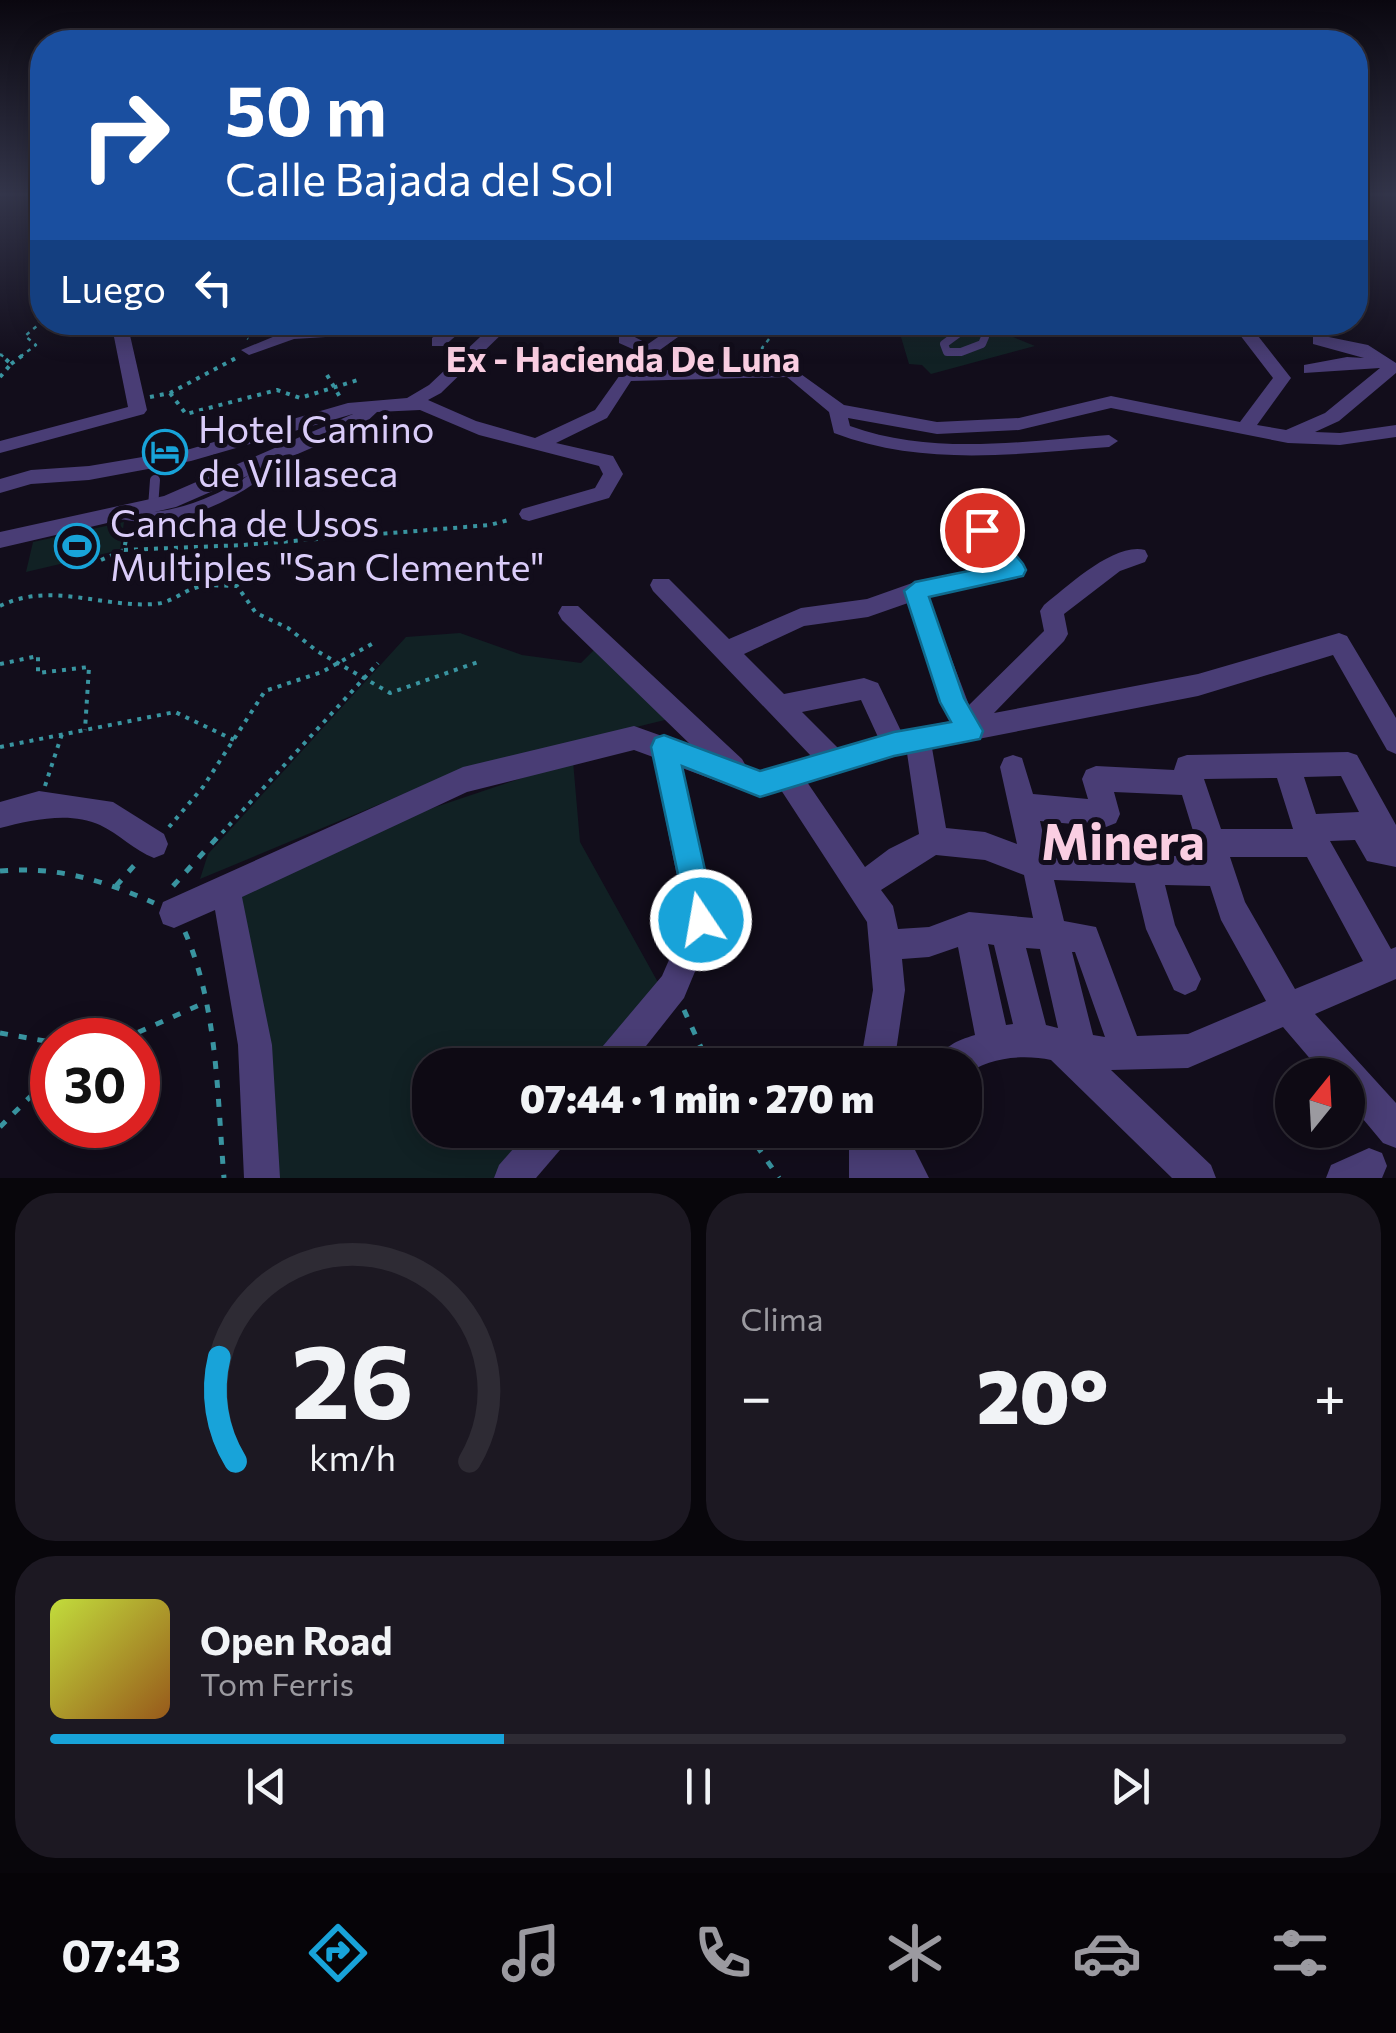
<!DOCTYPE html>
<html lang="es">
<meta charset="utf-8">
<style>
:root{--surface:#0e0a14;--page:#1c1822;--text:#f1f3f6;--muted:#9b9aa0;--line:#2e2b34;--accent:#18a3d9}
body{margin:0;font-family:Commissioner,sans-serif;background:var(--page);color:var(--text);height:100vh;display:flex;flex-direction:column;font-size:38px;white-space:nowrap}
*{box-sizing:border-box;margin:0}
p{font-size:32px;color:var(--muted)}
.icon{flex:none;width:55px;height:55px;fill:none;stroke:currentColor;stroke-width:2;stroke-linecap:round;stroke-linejoin:round}
.map{position:relative;height:1178px;overflow:hidden}
.details{display:flex;flex-direction:column;gap:15px;padding:15px;background:#08060b;flex:1}
.details>*{flex:none}
.guide{position:absolute;left:30px;top:30px;width:1338px;height:305px;border-radius:40px;box-shadow:0 5px 25px #0003,0 0 0 2px var(--line);background:#1a4fa0;color:#fff;overflow:hidden}
.needle{width:65px;rotate:18deg}
.tools{position:absolute;left:1275px;top:1058px;display:grid;gap:20px}
.tools a{display:grid;place-items:center;width:90px;height:90px;border-radius:50%;background:var(--surface);box-shadow:0 5px 25px #0003,0 0 0 2px var(--line);font-size:50px}
.speed{position:absolute;left:30px;top:1018px;display:flex;gap:20px;font-size:50px;font-weight:700;text-align:center}
.speed>*{display:grid;place-content:center;width:130px;height:130px;border-radius:50%;background:var(--surface);box-shadow:0 5px 25px #0003,0 0 0 2px var(--line);line-height:1}
.speed .limit{border:15px solid #d22;background:#fff;color:#111}
.pin{position:absolute;display:grid;place-items:center;width:85px;height:85px;color:#fff;margin:-42px;border:5px solid #fff;border-radius:50%;box-shadow:0 2px 10px #0007}
.me{position:absolute;width:110px;margin:-55px;rotate:348deg;stroke-linejoin:round;filter:drop-shadow(0 0 8px #0008)}
.turn{display:flex;align-items:center;gap:35px;height:210px;padding:0 30px;font-size:45px}
.turn .icon{width:130px;height:130px;stroke-width:2.5}
.turn b{display:block;font-size:70px;line-height:85px}
.then{display:flex;align-items:center;height:95px;padding:0 30px;background:#0003;gap:20px;font-size:38px}
.big{font-size:75px;font-weight:800;line-height:1.1}
.details .widget{flex:1;display:flex;flex-direction:column;justify-content:center;gap:15px;min-width:0;padding:0 35px;border-radius:40px;background:var(--page)}
.details .dial{align-items:center;gap:0}
.dial svg{height:260px;overflow:visible;fill:none;stroke:var(--line);stroke-width:7;stroke-linecap:round;text-anchor:middle}
.dial text{fill:var(--text);stroke:none}
.song{display:flex;align-items:center;gap:30px}
.cover{width:120px;height:120px;border-radius:15px;background:linear-gradient(135deg,hsl(70 70% 55%),hsl(30 70% 35%))}
.played{height:10px;border-radius:5px;background:linear-gradient(90deg,var(--accent) 35%,var(--line) 35%)}
.keys{display:flex;justify-content:space-around;direction:ltr}
.heat{display:flex;justify-content:space-between;align-items:center;font-size:55px;direction:ltr}
.details .tiles{flex:1;display:grid;gap:15px;grid-template-columns:1fr 1fr}
.widget:last-child{grid-column:span 2}
.trip{position:absolute;left:412px;top:1048px;width:570px;height:100px;border-radius:40px;background:var(--surface);box-shadow:0 5px 25px #0003,0 0 0 2px var(--line);font-weight:800;line-height:100px;text-align:center}
.menu{display:flex;height:160px;justify-content:space-around;align-items:center;background:#060408;color:var(--muted)}
.menu .icon{width:70px;height:70px}
.menu .active{color:var(--accent)}
.menu b{font-size:45px;color:var(--text)}
.map>svg:first-child{display:block}
</style>
<div class="map">
<svg width="1396" height="1178" viewBox="0 0 1396 1178">
<rect width="100%" height="100%" fill="#120d1b"/>
<g fill="#112124">
<polygon points="946,323 979,323 1035,346 931,374 922,365 909,364 901,337"/>
<polygon points="124,522 120,550 26,572 33,542"/>
<polygon points="460,633 522,655 581,663 595,649 669,719 464,769 200,879 208,854 406,637"/>
<polygon points="573,761 580,842 660,986 597,1065 430,1065 430,1130 541,1130 500,1178 275,1178 234,893 385,824"/>
</g>
<g fill="none" stroke-linecap="round" stroke-linejoin="round">
<g stroke="#3994a0" stroke-width="2.5" stroke-dasharray="4 5" stroke-linecap="butt">
<polyline points="34,287 42,294"/>
<polyline points="226,322 248,339"/>
<polyline points="249,336 257,322"/>
<polyline points="769,339 762,348 772,357"/>
<polyline points="0,354 4,357"/>
<polyline points="20,357 36,345 25,336 38,325 42,313"/>
</g>
<g stroke="#3994a0" stroke-width="4" stroke-dasharray="4 6" stroke-linecap="butt">
<polyline points="769,355 773,358"/>
<polyline points="11,364 23,355"/>
<polyline points="327,375 340,397"/>
<polyline points="0,377 11,364 1,355"/>
<polyline points="170,393 186,414 277,390 300,398 361,379"/>
<polyline points="150,397 170,393 236,358"/>
<polyline points="124,550 243,545 490,525 512,519"/>
<polyline points="101,560 124,550 128,529"/>
<path d="M0,606C51,581 101,608 154,604C172,603 182,591 198,587C209,584 225,586 237,586L256,613L288,628L317,651L390,693L478,662"/>
<polyline points="0,664 38,656 38,673 89,667 85,730"/>
<polyline points="0,747 175,712 234,740"/>
<polyline points="45,786 62,734"/>
<polyline points="169,827 203,787 265,691 322,672 377,641"/>
<polyline points="222,833 378,663"/>
</g>
<g stroke="#3994a0" stroke-width="5" stroke-dasharray="8 11" stroke-linecap="butt">
<path d="M0,871C57,866 103,880 154,903"/>
<polyline points="116,886 139,860"/>
<polyline points="173,886 224,830"/>
<path d="M185,932C218,1008 217,1096 224,1178"/>
<polyline points="684,1010 709,1065"/>
<polyline points="0,1033 45,1041 52,1053"/>
<polyline points="121,1040 206,1002"/>
<polyline points="0,1127 52,1075"/>
<polyline points="746,1130 779,1178"/>
</g>
<polyline stroke="#493d75" stroke-width="8" points="956,322 963,330 944,344 947,352 961,352 982,344 985,337"/>
<g stroke="#493d75" stroke-width="10">
<polyline points="153,507 155,480"/>
<path d="M121,514C172,527 243,493 279,456"/>
</g>
<g fill="#493d75" fill-rule="evenodd">
<polygon points="111,322 127,322 147,410 144,414 0,453 0,441 128,407"/>
<polygon points="406,322 389,333 294,339 249,355 241,350 292,329"/>
<polygon points="453,322 472,322 444,346 432,346 432,338"/>
<path d="M496,322H514L441,393L428,400L476,421L535,438L595,410L637,351L619,343V335H631L648,344L680,322H699L643,362L638,371L791,367L844,405L937,422L1019,418L1111,396L1240,422L1273,378L1230,322H1247L1291,378L1257,425L1286,430L1325,413L1380,368L1304,373V365L1347,357L1364,358L1313,344V336L1319,335L1368,345L1396,363V373L1339,421L1315,432L1340,433L1396,425V437L1340,445L1288,443L1111,408L1019,430L937,434L848,418L850,426C933,456 1023,441 1109,435L1118,441L1109,447C1015,454 924,467 834,433L829,412L787,377L631,381L607,418L556,443L613,456L623,474L609,498L529,521L522,519L519,514L522,509L595,488L603,474L599,466L479,435L420,410L377,412L362,426L176,507L0,548V532L164,496L353,414L191,461L89,480L31,484L0,493V479L31,470L89,466L190,449L348,403L407,398L429,385Z"/>
<polygon points="743,322 799,322 777,333"/>
<path d="M831,322L888,326L945,322C916,342 860,340 831,322Z"/>
<path d="M983,521L990,524L1023,564L1026,570L1023,576L928,597L969,705L1044,631L1040,611L1044,605C1067,587 1114,542 1145,550L1148,556L1145,562L1120,571L1064,614L1068,634L1064,641L994,713L1198,674L1339,633L1347,636L1396,718V754L1387,750L1333,655L1198,696L932,748L946,828L985,832L1017,844L1000,767L1004,758L1013,755L1022,758L1033,794L1088,799L1082,779L1086,770L1096,766L1174,770L1178,758L1187,755L1348,752L1357,755L1396,825V867L1367,861L1355,840L1330,841L1391,949L1396,947V979L1315,1014L1396,1103V1148L1383,1143L1348,1101V1075H1324L1283,1027L1188,1068L1111,1070L1211,1165L1216,1178H1172L1051,1060C1024,1054 986,1057 965,1076V1065H935C943,1046 956,1041 975,1035L958,947L929,957L902,959L905,990L894,1065H860L873,990L867,922L781,790L760,797L682,768L716,921L684,998L631,1065H592L597,1053L662,976L686,921L653,757L634,750L467,792L242,897L272,1045L280,1178H244L238,1045L215,910L174,928L163,924L159,913L163,902L463,767L634,726L693,747L562,620L558,613L562,606H578L742,759L746,766L760,771L811,756L653,591L650,585L653,579H669L729,639L801,608L867,599L915,582L999,565L972,529ZM908,603L940,702L951,721L901,731L878,683L864,678L784,694L744,654L804,626L868,617ZM861,700L878,737L838,748L802,712ZM907,753L919,834L889,849L865,867L807,782ZM1341,776L1359,812L1316,814L1304,777ZM1277,778L1293,829H1221L1204,779ZM1114,792L1182,795L1201,857L1047,851L1040,821L1106,827L1116,823L1120,814ZM936,855L985,860L1024,875L1033,918L969,912L929,927L898,929L893,906L881,890ZM1230,857H1307L1363,961L1295,989L1245,902ZM1054,880L1135,883L1146,929L1174,990L1185,995L1196,990L1201,979L1175,925L1165,885L1210,886L1221,920L1266,1001L1188,1034L1137,1036L1096,927L1064,921ZM988,944L994,945L1013,1024L1006,1025ZM1026,948L1040,949L1058,1028L1046,1025ZM1072,952H1075L1105,1037L1093,1035Z"/>
<path d="M39,791L113,802L164,834L168,844L164,854L154,858C134,850 119,834 100,825C70,811 31,820 0,828V802Z"/>
<polygon points="530,1130 571,1130 566,1143 536,1178 494,1178 499,1165"/>
<polygon points="849,1130 918,1130 913,1146 929,1178 849,1178"/>
<polygon points="1369,1148 1382,1153 1387,1166 1382,1178 1326,1178 1331,1165"/>
</g>
</g>
<linearGradient id="sky" x2="0" y2="1"><stop stop-color="#0a070f"/><stop offset="0.54" stop-color="#33354a"/><stop offset="1" stop-color="#33354a" stop-opacity="0"/></linearGradient>
<rect width="1396" height="360" fill="url(#sky)"/>
<polygon fill="#18a3d9" stroke="#106a8d" stroke-width="2.5" points="982,522 990,524 1023,564 1026,570 1023,576 929,597 964,698 983,731 980,739 894,756 760,797 682,766 716,920 712,931 701,936 690,931 651,747 655,738 664,735 760,771 894,732 951,722 940,702 904,591 915,582 998,565 972,530"/>
<defs>
<symbol id="hotel-ring" viewBox="-11 -11 22 22"><circle r="9.5" fill="#120d1b" stroke="#18a3d9" stroke-width="1.5"/><path d="M-6-4.5h1.5V1H6V5H4.5V3h-9V5H-6ZM-4 0a1.8 1.8 0 1 1 3.6 0ZM.5 0V-2.5h3Q6-2.5 6 0Z" fill="#18a3d9"/></symbol>
<symbol id="stadium-ring" viewBox="-11 -11 22 22"><circle r="9.5" fill="#120d1b" stroke="#18a3d9" stroke-width="1.5"/><path d="M0-5a6.5 5 0 1 0 0 10a6.5 5 0 1 0 0-10ZM-3.5-1.8h7v3.6h-7Z" fill="#18a3d9"/></symbol>
</defs>
<g fill-rule="evenodd">
<use href="#hotel-ring" x="140" y="427" width="50" height="50"/>
<use href="#stadium-ring" x="52" y="521" width="50" height="50"/>
</g>
<g text-anchor="middle" stroke-width="10" stroke-linejoin="round" paint-order="stroke">
<g font-size="35" font-weight="bold" fill="#facee2" stroke="#120d1b">
<text x="623" y="372">Ex - Hacienda De Luna</text>
</g>
<g font-size="38" fill="#daccf9" stroke="#120d1b" text-anchor="start">
<text x="198" y="443">Hotel Camino<tspan x="198" dy="44">de Villaseca</tspan></text>
<text x="110" y="537">Cancha de Usos<tspan x="110" dy="44">Multiples "San Clemente"</tspan></text>
</g>
<g font-size="50" font-weight="bold" fill="#facee2" stroke="#120d1b">
<text x="1123" y="860">Minera</text>
</g>
</g>
</svg>
<div class="tools">
<a><svg class="needle" viewBox="-14 -14 28 28"><path d="M0-13l5 13h-10z" fill="#e53935"/><path d="M0 13l5-13h-10z" fill="#9b9aa0"/></svg></a>
</div>
<div class="speed"><div class="limit">30</div></div>
<div class="pin" style="left:982px;top:530px;background:#d93025"><svg class="icon" aria-label="arrive" viewBox="0 0 24 24"><path d="M6 21V4h12l-3 4 3 4H6"/></svg></div>
<svg class="me" style="left:701px;top:920px" viewBox="-20 -20 40 40"><circle r="17" fill="#18a3d9" stroke="#fff" stroke-width="3"/><path d="M0-11L8 9 0 5-8 9z" fill="#fff"/></svg>
<div class="trip">07:44 · 1 min · 270 m</div>
<div class="guide">
<div class="turn"><svg class="icon" aria-label="right" viewBox="0 0 24 24"><path d="M7 20v-9h11M14 6l5 5-5 5"/></svg><div><b>50 m</b>Calle Bajada del Sol</div></div>
<div class="then">Luego<svg class="icon" aria-label="left" viewBox="0 0 24 24"><path d="M17 20v-9H6M10 6l-5 5 5 5"/></svg></div>
</div>
</div>
<section class="details">
<div class="tiles">
<div class="widget dial"><svg viewBox="0 0 100 80">
<path d="M14 69A42 42 0 1 1 86 69"/>
<path d="M14 69A42 42 0 0 1 9 37" stroke="#18a3d9"/>
<text x="50" y="56" font-size="32" font-weight="700">26</text>
<text x="50" y="72" font-size="11">km/h</text>
</svg></div>
<div class="widget"><p>Clima</p>
<div class="heat"><a>−</a><b class="big">20°</b><a>+</a></div>
</div>
<div class="widget">
<div class="song"><i class="cover"></i><div><b>Open Road</b><p>Tom Ferris</p></div></div>
<div class="played"></div>
<div class="keys"><svg class="icon" aria-label="previous" viewBox="0 0 24 24"><path d="M18 5L8 12l10 7zM5 5v14"/></svg><svg class="icon" aria-label="pause" viewBox="0 0 24 24"><path d="M8 5v14M16 5v14"/></svg><svg class="icon" aria-label="next" viewBox="0 0 24 24"><path d="M6 5l10 7-10 7zM19 5v14"/></svg></div>
</div>
</div>
</section>
<nav class="menu">
<b>07:43</b>
<svg class="icon active" aria-label="directions" viewBox="0 0 24 24"><path d="M12 3l9 9-9 9-9-9zM9 14v-3h6M13 9l2 2-2 2"/></svg>
<svg class="icon" aria-label="music" viewBox="0 0 24 24"><path d="M9 18V5l10-2v13"/><circle cx="6" cy="18" r="3"/><circle cx="16" cy="16" r="3"/></svg>
<svg class="icon" aria-label="phone" viewBox="0 0 24 24"><path d="M5 4h4l2 5-3 2q2 4 5 5l2-3 5 2v4C11 20 4 13 5 4z"/></svg>
<svg class="icon" aria-label="climate" viewBox="0 0 24 24"><path d="M12 3v18M4 7l16 10M4 17L20 7"/></svg>
<svg class="icon" aria-label="car" viewBox="0 0 24 24"><path d="M5 17H2v-5l4-1 3-4h7l3 4 3 1v5h-3M9 17h6M6 11h13"/><circle cx="7" cy="17" r="2"/><circle cx="17" cy="17" r="2"/></svg>
<svg class="icon" aria-label="filters" viewBox="0 0 24 24"><path d="M4 7h16M4 17h16"/><circle cx="9" cy="7" r="2"/><circle cx="15" cy="17" r="2"/></svg>
</nav>
